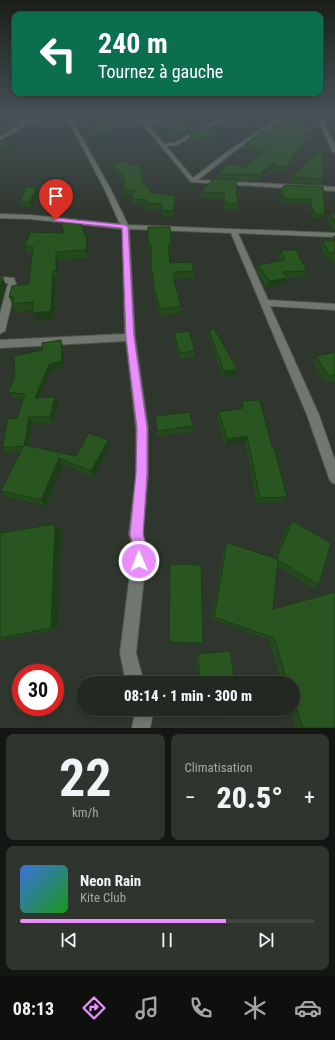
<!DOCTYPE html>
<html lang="fr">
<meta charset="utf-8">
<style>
:root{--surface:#232822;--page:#2f342f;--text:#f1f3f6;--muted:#a3a6a5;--line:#404440;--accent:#ea8dfd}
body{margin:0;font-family:"Roboto Condensed",sans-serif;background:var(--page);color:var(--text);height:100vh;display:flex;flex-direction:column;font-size:15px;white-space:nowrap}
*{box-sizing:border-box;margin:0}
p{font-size:13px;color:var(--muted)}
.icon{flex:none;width:22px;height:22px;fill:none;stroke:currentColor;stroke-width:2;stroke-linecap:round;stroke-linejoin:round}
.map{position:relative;height:728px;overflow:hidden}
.sheet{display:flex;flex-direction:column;gap:6px;padding:6px;background:#131613;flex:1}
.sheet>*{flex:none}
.guide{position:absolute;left:12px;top:12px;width:311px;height:84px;border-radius:8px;box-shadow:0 2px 6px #0003,0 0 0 1px var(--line);background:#0b6e4f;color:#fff;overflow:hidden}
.speed{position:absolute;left:12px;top:664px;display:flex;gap:8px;font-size:20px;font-weight:700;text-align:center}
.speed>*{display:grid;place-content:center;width:52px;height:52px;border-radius:50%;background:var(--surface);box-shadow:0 2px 6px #0003,0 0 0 1px var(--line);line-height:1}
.speed .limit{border:6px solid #d22;background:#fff;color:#111}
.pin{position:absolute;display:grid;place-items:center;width:34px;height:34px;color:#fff;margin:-41px -17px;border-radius:50% 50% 50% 0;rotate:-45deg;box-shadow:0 0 4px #0007}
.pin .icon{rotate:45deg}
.me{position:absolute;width:44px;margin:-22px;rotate:359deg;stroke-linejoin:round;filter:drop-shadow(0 0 3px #0008)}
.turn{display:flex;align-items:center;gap:14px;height:84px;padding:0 20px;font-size:18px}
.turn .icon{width:52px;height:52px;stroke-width:2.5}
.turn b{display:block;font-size:28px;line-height:34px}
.big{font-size:30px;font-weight:800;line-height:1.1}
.sheet .tile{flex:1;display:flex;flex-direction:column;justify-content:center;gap:6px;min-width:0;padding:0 14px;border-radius:8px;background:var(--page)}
.sheet .dial{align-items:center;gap:0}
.dial b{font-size:52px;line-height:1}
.song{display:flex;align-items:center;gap:12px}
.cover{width:48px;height:48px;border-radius:6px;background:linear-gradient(135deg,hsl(220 70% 55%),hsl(120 70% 35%))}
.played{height:4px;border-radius:2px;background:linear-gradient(90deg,var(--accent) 70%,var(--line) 70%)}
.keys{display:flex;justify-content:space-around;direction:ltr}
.heat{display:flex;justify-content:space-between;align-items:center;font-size:22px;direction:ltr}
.sheet .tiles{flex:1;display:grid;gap:6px;grid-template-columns:1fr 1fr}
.tile:last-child{grid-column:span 2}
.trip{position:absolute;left:76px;top:676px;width:224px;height:40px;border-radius:20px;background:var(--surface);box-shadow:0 2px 6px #0003,0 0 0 1px var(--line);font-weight:800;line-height:40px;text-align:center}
.menu{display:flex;height:64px;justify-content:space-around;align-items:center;background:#0e100e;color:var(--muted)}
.menu .icon{width:28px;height:28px}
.menu .selected{color:var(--accent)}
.menu b{font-size:18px;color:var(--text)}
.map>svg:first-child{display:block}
</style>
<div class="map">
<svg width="335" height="728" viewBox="0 0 335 728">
<rect width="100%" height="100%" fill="#2f362e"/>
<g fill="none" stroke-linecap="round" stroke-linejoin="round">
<defs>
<g id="minor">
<polygon points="15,116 19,116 26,121 38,116 43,116 0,140 0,137 23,123 18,121"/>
<polygon points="68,116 72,116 77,129 110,188 128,225 335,233 335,237 238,233 268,300 335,304 335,310 270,306 319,415 335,461 335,484 331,482 329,478 307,415 231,233 129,229 135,337 148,428 148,474 143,534 147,549 136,653 144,683 126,683 120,653 133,549 129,534 136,474 136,428 126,341 0,348 0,340 125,334 122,229 30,219 0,218 0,214 30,215 120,224 104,188 73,129"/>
<polygon points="136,116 140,116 147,123 162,116 167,116 149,126 164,144 174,143 223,116 228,116 177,145 166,146 193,178 228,151 283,116 288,116 232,153 198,180 335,187 335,191 191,182"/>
<polygon points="317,116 321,116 335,145 335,153 332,151"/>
<polygon points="0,277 14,278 16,284 5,331 0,334 0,314 8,284 8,283 0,283"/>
<polygon points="132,709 150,709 152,718 150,728 132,728 134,718"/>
</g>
</defs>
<use href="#minor" stroke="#4e554d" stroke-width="2"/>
<use href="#minor" fill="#70786e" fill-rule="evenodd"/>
</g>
<g fill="#23491c">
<polygon points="125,116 138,116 143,122 143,127 132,128"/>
<polygon points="229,116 257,116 250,120"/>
<polygon points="306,123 316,125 315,130 285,173 275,171 274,167 260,178 260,180 223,180 237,193 238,204 237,210 224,209 223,199 200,198 201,192 217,179 218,174 245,167 262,153 244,149 245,144 268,131"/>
<polygon points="195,125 195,130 180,138 166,135 166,130"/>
<polygon points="190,134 222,136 212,143 190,140"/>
<polygon points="114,163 144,183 152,193 175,201 173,217 161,216 161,210 146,209 146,205 131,204 131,199 132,195 124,195 123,190 124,183 114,169"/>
<polygon points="292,177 323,179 321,185 290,183"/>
<polygon points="323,187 325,214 323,218 314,218 310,211 310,203 283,203 280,193 281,189"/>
<polygon points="38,192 32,207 21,206 20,201"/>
<polygon points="330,213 335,213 335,229 332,229 328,219"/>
<polygon points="85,236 88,244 88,258 58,260 58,278 55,279 54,318 36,321 33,313 33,310 16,312 9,297 29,284 32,254 27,254 24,246"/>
<polygon points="335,236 335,271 333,259 326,259 321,247 323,240 331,240 333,237"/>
<polygon points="148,244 171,244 171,251 169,251 170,263 194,271 193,278 175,279 175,284 181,306 181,313 160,316 153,290 153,283 152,272 151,251 148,251"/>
<polygon points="281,250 307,271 304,277 287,278 285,284 267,288 257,271 258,265 281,261 279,257"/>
<polygon points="209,330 237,369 236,375 223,377 208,336"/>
<polygon points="174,333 195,351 194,357 180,359 174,339"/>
<polygon points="63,346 64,368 51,370 40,398 58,403 53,423 32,423 29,446 76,456 110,447 94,477 63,465 46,506 7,497 1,491 20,452 6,453 2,448 17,418 23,399 12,398 8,392 15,378"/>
<polygon points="335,352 335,381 325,382 313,362 316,356"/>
<polygon points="242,401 272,447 287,497 283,502 257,503 245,442 226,446 217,419 219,412 240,409"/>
<polygon points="155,416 193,426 193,432 157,436"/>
<polygon points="292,521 319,585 312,588 277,566 273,609 332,728 296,728 290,709 293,709 293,683 282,683 268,639 211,619 224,548 227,543 275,558 287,526"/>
<polygon points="61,530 58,629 0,640 0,533"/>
<polygon points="170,564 203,643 201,643 169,642"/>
<polygon points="230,651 235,683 199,683 196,654"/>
<polygon points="201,709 238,709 203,718 201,715"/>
</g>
<g fill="#1d3c17">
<polygon points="0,116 14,116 15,118 0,121"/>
<polygon points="250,116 257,116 250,120"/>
<polygon points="311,116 315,116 302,127 303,123"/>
<polygon points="143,122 143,127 132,128 132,123"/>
<polygon points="195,125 195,130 180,138 180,133"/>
<polygon points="316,125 315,130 285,173 286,167"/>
<polygon points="222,131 222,136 212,143 213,138"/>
<polygon points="111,134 112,139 90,141 89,136"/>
<polygon points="10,144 11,149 0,157 0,150"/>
<polygon points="275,162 274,167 260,178 261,173"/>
<polygon points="36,187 38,192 32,207 30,202"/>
<polygon points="87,236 88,244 88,258 86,250"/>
<polygon points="56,252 58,260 58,278 56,271"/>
<polygon points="53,271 55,279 54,318 36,321 33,313"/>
<polygon points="3,277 6,285 1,305 0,304 0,286"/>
<polygon points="287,278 285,284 267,288 269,281"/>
<polygon points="61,340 63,346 64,368 51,370 38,403 35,398 49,364"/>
<polygon points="237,369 236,375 223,377 224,371"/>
<polygon points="55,397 58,403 53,423 50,417"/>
<polygon points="29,417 32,423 28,451 24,446"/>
<polygon points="247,436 245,442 226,446 227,439"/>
<polygon points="108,440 110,447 94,477 91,471"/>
<polygon points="59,458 63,465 46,506 41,500"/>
<polygon points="55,524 61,530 58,629 51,628"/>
</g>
<g fill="#295521" stroke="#1d3c17">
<polygon points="127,116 138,116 143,122 132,123"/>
<polygon points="286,116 311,116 303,123 316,125 286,167 276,166 275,162 261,173 261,175 218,174 228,164 245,167 266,149 245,144 264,130 268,131"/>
<polygon points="178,121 195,125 180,133 166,130"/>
<polygon points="108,122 111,134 89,136 88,123"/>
<polygon points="204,127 222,131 213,138 190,134"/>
<polygon points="0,142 10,144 0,150"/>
<polygon points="322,148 323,179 292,177"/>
<polygon points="126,161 132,166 139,164 144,183 152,193 176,195 173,211 161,210 162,204 146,203 147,200 131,199 135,190 123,190 125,180 114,163"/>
<polygon points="213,179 236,180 237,191 235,193 237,193 238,204 225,203 224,193 201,192"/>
<polygon points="285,185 323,187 325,214 315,214 311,206 311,199 284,199 281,189"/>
<polygon points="26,187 36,187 30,202 20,201"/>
<polygon points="330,213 335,213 335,223"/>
<polygon points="80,220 85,236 87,236 86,250 56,252 56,271 53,271 51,311 33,313 33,302 12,304 14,297 9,297 12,286 29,284 33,247 24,246 31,232 64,233 61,223"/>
<polygon points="148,227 170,227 171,244 168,244 170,263 191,262 194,271 174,272 175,277 173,277 181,306 160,309 153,283 154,283 151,265 151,244 148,244"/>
<polygon points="335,236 335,253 329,253 323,240 334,241 333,237"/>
<polygon points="281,250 296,250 307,271 283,272 287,278 269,281 258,265 285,260"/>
<polygon points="0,277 3,277 0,286"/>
<polygon points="214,328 237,369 224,371 209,330"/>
<polygon points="189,331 195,351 180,353 174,333"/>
<polygon points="61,340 62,361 49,364 35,398 55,397 50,417 29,417 24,446 2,448 8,419 17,418 25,394 8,392 15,378 14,356 42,350 42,343"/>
<polygon points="335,352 335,375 329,376 316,356"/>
<polygon points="260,400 272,447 274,447 287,497 260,498 247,436 227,439 219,412 243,408 242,401"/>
<polygon points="190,412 193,426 157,431 155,416"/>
<polygon points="89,433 108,440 91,471 59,458 41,500 1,491 24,445 76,456"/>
<polygon points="292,521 331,543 319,585 278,560 277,558"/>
<polygon points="55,524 51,628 0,638 0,533"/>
<polygon points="227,543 278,559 273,609 335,592 335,727 332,728 303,728 293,697 293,683 288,683 274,638 214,617"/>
<polygon points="170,564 201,565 203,643 169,642"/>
<polygon points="230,651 235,683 200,683 198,654"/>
<polygon points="203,709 238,709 239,715 203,718"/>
</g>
<linearGradient id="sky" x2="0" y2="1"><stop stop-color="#1a1e19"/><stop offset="0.53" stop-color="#475257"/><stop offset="1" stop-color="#475257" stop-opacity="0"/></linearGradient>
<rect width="335" height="218" fill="url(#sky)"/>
<polygon fill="#ea8dfd" stroke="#985ca4" points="56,218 125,225 128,227 134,337 147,428 147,474 143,534 147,549 143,565 139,567 134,565 132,561 134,549 130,534 136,474 137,428 126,337 122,228 54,221 54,219"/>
</svg>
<div class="speed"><div class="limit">30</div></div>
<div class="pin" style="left:56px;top:220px;background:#d93025"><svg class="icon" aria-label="arrive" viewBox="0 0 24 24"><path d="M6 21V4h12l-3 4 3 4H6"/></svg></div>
<svg class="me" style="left:139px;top:561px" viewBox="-20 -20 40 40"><circle r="17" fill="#ea8dfd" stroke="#fff" stroke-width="3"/><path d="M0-11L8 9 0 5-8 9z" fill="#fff"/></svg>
<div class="trip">08:14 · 1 min · 300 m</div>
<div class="guide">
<div class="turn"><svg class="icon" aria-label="left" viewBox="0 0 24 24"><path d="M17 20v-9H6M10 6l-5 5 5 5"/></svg><div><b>240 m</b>Tournez à gauche</div></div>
</div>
</div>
<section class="sheet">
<div class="tiles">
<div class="tile dial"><b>22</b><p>km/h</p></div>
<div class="tile"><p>Climatisation</p>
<div class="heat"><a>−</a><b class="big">20.5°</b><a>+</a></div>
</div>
<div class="tile">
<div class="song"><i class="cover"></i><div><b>Neon Rain</b><p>Kite Club</p></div></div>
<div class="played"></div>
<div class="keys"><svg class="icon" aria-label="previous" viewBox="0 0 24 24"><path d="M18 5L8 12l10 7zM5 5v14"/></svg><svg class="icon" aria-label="pause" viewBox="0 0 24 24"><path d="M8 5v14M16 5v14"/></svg><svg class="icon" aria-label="next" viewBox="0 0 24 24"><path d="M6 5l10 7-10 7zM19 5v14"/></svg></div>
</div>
</div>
</section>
<nav class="menu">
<b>08:13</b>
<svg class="icon selected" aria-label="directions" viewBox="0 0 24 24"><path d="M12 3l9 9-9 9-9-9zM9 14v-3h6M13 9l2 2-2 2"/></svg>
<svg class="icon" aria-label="music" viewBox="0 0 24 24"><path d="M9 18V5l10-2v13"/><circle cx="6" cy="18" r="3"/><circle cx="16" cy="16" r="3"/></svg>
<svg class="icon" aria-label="phone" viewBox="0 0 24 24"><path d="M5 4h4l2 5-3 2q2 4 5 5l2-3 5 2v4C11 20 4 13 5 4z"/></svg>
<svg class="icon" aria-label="climate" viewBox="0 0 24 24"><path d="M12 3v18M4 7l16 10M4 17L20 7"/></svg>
<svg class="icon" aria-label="car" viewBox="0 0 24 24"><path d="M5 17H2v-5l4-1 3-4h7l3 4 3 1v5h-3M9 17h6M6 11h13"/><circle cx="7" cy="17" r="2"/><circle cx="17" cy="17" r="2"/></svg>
</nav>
